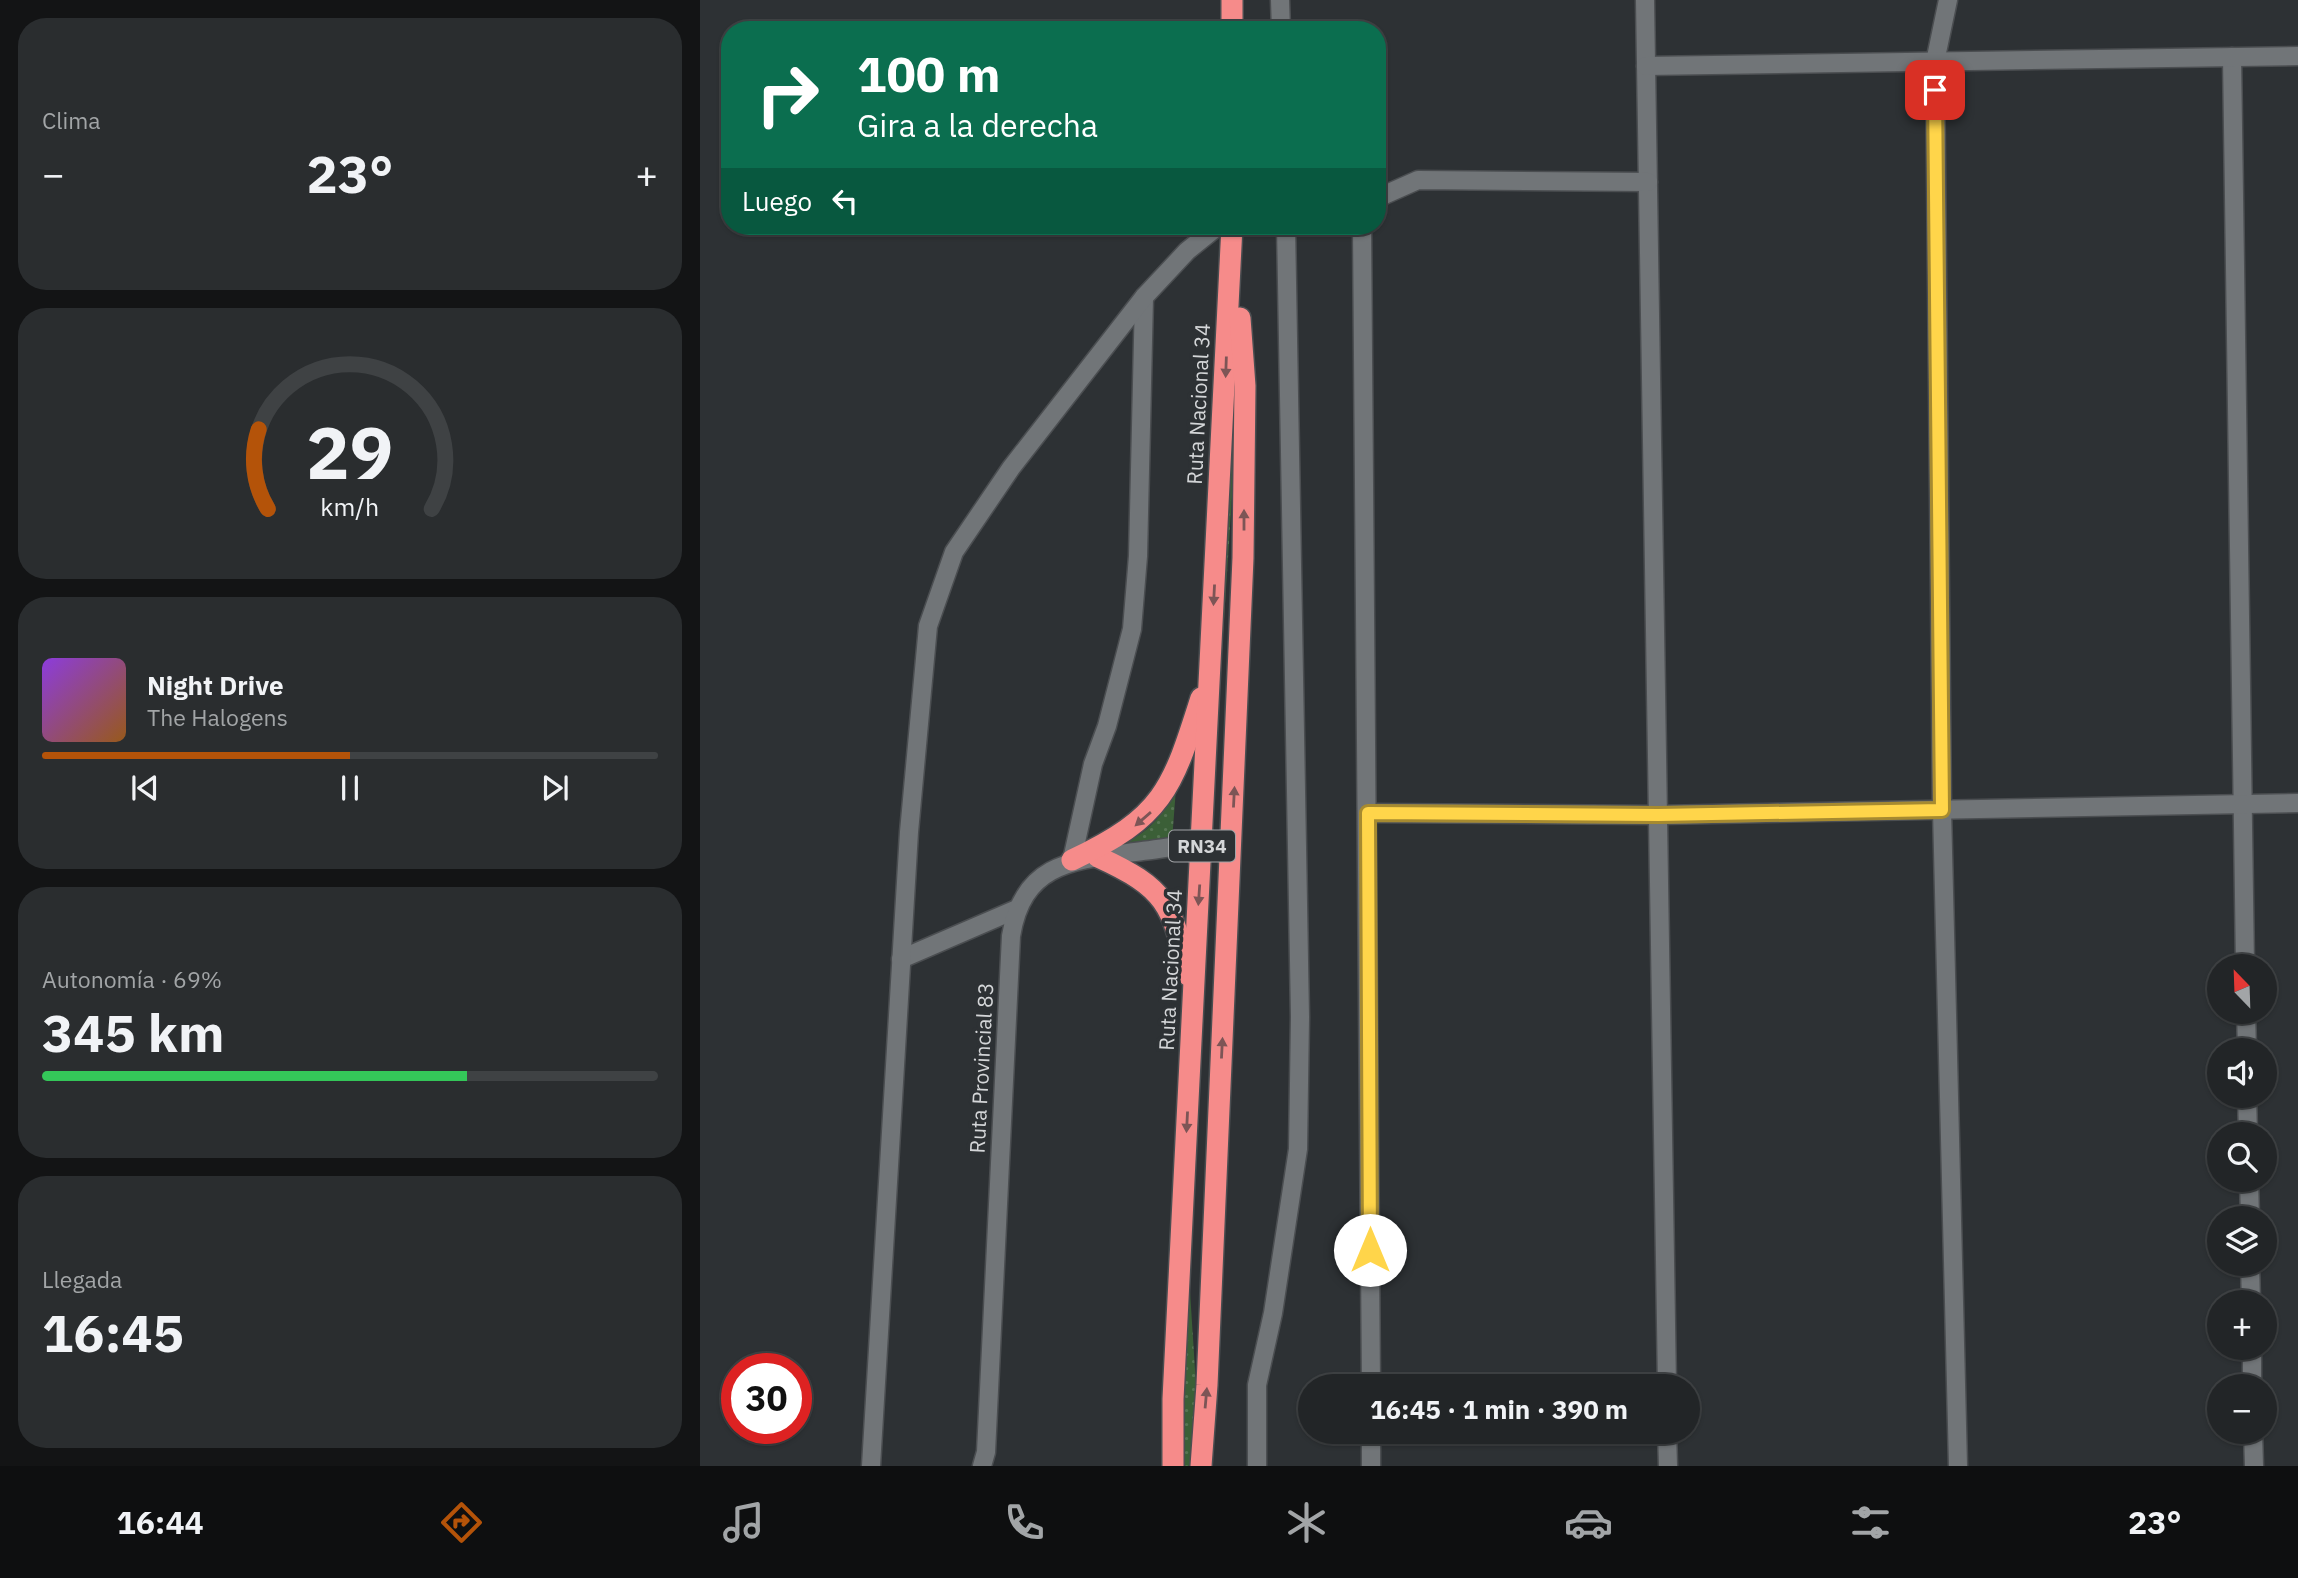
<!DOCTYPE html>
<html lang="es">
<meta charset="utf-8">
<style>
:root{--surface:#222527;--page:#2a2d2f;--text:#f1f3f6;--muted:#a2a5a7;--line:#3f4244;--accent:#b45309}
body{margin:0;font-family:"IBM Plex Sans",sans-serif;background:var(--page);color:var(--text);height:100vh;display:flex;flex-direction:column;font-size:26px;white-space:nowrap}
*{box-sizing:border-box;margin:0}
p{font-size:23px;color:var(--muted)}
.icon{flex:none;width:38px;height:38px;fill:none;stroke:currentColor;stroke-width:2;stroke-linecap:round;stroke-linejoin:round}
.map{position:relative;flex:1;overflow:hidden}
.details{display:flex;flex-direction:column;gap:18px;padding:18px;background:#131415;width:700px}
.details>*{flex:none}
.guide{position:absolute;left:21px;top:21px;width:665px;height:214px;border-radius:28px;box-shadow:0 2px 5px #0004,0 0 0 2px var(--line);background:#0b6e4f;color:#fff;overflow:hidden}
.needle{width:46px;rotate:337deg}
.tools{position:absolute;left:1507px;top:954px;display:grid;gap:14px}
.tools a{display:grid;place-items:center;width:70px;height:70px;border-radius:50%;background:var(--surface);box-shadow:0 2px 5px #0004,0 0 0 2px var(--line);font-size:35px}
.speed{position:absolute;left:21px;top:1353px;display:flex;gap:14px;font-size:35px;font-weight:700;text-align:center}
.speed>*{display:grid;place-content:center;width:91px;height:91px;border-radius:50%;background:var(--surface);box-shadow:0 2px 5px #0004,0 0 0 2px var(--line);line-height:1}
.speed .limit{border:10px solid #d22;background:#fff;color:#111}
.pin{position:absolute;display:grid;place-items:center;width:60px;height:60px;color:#fff;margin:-30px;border-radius:14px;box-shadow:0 4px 10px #0006}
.me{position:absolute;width:77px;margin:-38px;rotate:0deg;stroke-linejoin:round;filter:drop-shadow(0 0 5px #0008)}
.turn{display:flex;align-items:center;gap:24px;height:147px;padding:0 21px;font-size:32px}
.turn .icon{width:91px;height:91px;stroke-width:2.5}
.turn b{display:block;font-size:49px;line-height:60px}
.then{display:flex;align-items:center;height:66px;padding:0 21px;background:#0003;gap:14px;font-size:26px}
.big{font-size:52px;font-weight:700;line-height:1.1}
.details .tile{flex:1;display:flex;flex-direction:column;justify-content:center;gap:10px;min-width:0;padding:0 24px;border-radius:28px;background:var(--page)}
.details .dial{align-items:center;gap:0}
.dial svg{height:182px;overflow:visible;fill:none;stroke:var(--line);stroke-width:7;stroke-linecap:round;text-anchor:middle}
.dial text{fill:var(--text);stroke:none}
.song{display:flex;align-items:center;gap:21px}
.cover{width:84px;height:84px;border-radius:10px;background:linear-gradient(135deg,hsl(270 70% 55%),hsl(30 70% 35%))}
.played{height:7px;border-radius:4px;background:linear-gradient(90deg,var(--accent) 50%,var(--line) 50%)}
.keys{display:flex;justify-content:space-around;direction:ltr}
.heat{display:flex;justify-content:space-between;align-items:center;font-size:38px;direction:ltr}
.charge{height:10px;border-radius:5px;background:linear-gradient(90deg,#34c759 69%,var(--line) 0)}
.trip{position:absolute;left:598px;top:1374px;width:402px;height:70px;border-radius:35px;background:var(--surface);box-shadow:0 2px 5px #0004,0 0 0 2px var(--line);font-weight:700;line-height:70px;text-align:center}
.tabs{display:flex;height:112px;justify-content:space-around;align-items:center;background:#0e0f10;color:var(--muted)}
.tabs .icon{width:49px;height:49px}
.tabs .current{color:var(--accent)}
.tabs b{font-size:32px;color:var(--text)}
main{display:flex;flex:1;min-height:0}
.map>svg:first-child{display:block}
</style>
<main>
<section class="details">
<div class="tile"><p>Clima</p>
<div class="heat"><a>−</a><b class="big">23°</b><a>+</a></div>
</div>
<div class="tile dial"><svg viewBox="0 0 100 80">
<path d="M14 69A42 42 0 1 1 86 69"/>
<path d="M14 69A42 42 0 0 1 10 34" stroke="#b45309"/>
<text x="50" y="56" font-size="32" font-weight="700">29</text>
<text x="50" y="72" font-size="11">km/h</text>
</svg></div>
<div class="tile">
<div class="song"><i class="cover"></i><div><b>Night Drive</b><p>The Halogens</p></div></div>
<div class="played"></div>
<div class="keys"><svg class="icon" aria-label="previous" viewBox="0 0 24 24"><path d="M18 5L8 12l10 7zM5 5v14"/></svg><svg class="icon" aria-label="pause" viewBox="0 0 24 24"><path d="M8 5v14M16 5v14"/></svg><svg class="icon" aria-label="next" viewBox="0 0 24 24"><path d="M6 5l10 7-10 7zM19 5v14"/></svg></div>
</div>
<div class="tile"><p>Autonomía · 69%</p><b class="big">345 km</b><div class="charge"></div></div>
<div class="tile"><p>Llegada</p><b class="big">16:45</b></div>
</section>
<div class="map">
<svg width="1598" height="1466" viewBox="0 0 1598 1466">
<defs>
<pattern id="green-dots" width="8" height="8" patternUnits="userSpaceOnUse" patternTransform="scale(1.75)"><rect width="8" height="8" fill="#3b5f37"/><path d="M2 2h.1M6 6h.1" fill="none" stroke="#567553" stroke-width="1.8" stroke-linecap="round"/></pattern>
</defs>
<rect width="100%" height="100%" fill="#2d3134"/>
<g fill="url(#green-dots)">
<polygon points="532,322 539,388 513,790"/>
<path d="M476,788L472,841L426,842C450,832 466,811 476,788Z"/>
<polygon points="489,1275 496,1386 492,1466 481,1466 485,1276"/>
</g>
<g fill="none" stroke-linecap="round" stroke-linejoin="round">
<defs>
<g id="street">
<polyline points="580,0 581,30"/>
<polyline points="945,0 967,1386"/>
<polyline points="1248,0 1235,62 1242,810 1258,1466"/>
<polyline points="1532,57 1545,966"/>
<polyline points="946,66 1598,56"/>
<polyline points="677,201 682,196 718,180 948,182"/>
<polyline points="662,226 671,1386"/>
<polyline points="668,813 958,815 1598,803"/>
<polyline points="372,860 393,764 407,726 432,629 438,556 444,297"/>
<polyline points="201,959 317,909"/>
<polyline points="1546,1012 1547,1050"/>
<polyline points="1547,1096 1548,1134"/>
<polyline points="1549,1180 1550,1218"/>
<polyline points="1550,1264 1551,1302"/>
<polyline points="1552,1348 1552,1386"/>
<polyline points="671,1432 671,1466"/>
<polyline points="967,1432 968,1466"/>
<polyline points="1553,1432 1554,1466"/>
<polyline points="171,1466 209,832 228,626 254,552 311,468 444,297 487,251 518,226"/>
<polyline points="557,1466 557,1385 573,1313 598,1149 600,1017 586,226"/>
</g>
<path id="secondary" d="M282,1466L286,1452L311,936C323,862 374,860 435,852C467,848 499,843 531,839"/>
<g id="highway">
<polyline points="532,0 532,30"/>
<path d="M398,857C466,888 472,904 488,975"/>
<path d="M372,860C463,817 472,790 501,698"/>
<polyline points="473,1466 473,1399 532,226"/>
<polyline points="501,1466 507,1385 543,558 545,386 540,318"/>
</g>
</defs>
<use href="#street" stroke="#4b4e51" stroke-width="21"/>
<use href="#secondary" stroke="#4b4e51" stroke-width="21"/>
<use href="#highway" stroke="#4b4e51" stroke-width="24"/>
<use href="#street" stroke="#717578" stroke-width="18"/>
<use href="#secondary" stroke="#717578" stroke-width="18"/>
<use href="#highway" stroke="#f68b8a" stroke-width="21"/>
</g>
<defs><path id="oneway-solid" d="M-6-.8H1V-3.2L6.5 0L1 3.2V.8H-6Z" transform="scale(1.75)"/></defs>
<g fill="#7d5556">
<use href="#oneway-solid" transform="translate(526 367) rotate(92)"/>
<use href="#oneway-solid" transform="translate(544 520) rotate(-90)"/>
<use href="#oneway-solid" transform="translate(514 595) rotate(93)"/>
<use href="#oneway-solid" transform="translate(534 797) rotate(-87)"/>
<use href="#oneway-solid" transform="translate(443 819) rotate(139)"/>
<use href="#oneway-solid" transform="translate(499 895) rotate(94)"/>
<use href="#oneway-solid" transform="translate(522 1048) rotate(-87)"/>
<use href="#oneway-solid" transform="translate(487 1122) rotate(93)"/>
<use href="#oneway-solid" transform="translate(506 1398) rotate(-85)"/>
</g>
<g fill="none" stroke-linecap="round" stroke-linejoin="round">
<defs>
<polyline id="route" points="670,1250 668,813 958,815 1242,810 1235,90"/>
</defs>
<use href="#route" stroke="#a68a30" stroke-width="18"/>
<use href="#route" stroke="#ffd54a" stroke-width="12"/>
</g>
<g text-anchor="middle" stroke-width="7" stroke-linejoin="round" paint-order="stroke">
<rect fill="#2d3134" stroke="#a2a4a7" stroke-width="2" x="469" y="830.5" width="66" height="31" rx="5"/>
<g font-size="19" font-weight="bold" fill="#d4d6d8">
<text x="502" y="853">RN34</text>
</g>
<g font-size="21" fill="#d4d6d8" stroke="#2d3134">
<text transform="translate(499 404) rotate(-87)" y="7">Ruta Nacional 34</text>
<text transform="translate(471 970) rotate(-87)" y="7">Ruta Nacional 34</text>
<text transform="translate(282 1068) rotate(-87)" y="7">Ruta Provincial 83</text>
</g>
</g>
</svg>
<div class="tools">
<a><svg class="needle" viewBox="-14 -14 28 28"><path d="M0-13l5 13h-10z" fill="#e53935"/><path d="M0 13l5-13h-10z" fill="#a2a5a7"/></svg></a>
<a><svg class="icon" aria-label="sound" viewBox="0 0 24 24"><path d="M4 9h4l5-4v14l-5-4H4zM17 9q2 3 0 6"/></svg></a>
<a><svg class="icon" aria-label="search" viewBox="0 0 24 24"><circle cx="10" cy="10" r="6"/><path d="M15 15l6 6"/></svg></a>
<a><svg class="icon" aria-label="layers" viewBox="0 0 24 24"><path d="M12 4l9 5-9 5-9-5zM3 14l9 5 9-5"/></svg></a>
<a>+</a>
<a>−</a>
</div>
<div class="speed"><div class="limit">30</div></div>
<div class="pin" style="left:1235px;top:90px;background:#d93025"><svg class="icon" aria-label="arrive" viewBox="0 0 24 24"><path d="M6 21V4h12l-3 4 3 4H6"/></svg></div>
<svg class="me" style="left:670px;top:1250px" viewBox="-20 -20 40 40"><circle r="19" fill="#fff"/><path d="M0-13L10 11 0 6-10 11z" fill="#ffd54a"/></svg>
<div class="trip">16:45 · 1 min · 390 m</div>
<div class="guide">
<div class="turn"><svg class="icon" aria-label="right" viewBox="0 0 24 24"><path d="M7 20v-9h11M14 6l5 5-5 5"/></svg><div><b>100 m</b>Gira a la derecha</div></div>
<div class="then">Luego<svg class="icon" aria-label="left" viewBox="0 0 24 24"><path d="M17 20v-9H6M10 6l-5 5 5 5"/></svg></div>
</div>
</div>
</main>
<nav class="tabs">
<b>16:44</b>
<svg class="icon current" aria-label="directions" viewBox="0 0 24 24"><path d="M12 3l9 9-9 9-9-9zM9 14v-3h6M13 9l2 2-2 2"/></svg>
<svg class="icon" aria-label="music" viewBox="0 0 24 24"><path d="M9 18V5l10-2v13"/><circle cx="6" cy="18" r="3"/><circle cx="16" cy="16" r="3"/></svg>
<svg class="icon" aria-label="phone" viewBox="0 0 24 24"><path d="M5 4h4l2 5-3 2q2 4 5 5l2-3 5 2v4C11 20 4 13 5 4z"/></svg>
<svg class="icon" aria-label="climate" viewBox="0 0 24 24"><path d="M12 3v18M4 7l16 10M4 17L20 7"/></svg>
<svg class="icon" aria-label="car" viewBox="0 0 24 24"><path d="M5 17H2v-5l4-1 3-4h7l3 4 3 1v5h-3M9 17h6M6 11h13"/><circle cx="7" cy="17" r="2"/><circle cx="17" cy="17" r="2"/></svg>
<svg class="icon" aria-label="filters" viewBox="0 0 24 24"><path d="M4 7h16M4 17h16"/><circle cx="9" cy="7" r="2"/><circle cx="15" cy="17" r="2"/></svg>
<b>23°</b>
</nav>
